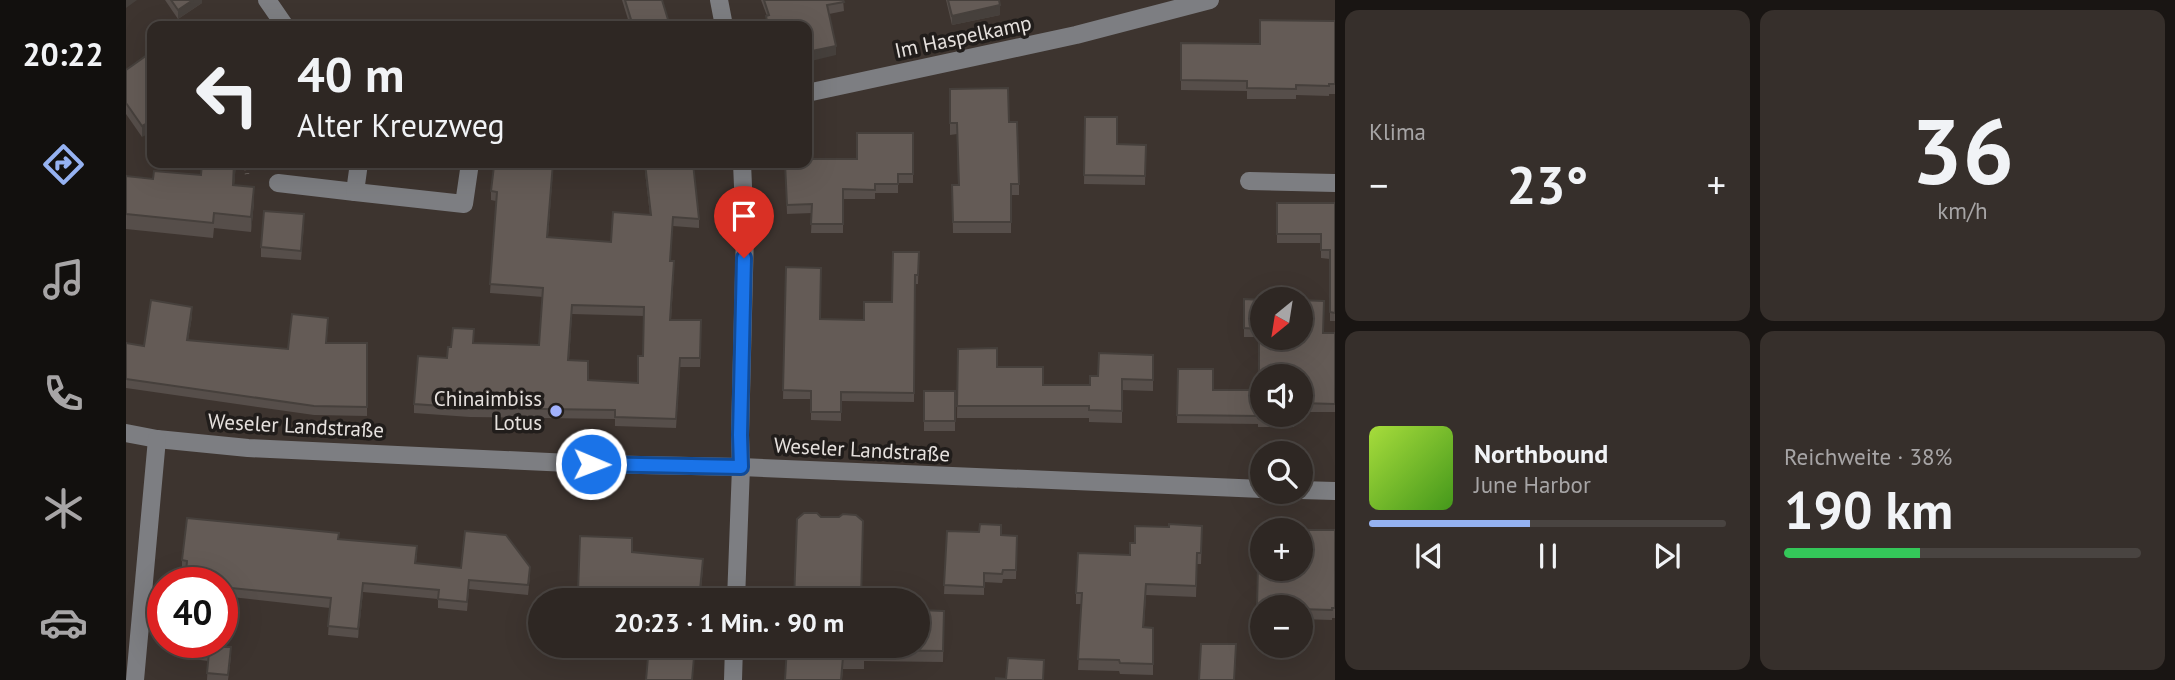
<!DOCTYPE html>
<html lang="de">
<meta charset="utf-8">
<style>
:root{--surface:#2e2723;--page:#362f2b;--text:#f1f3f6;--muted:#a7a5a6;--line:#494441;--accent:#95b2f1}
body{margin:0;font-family:"PT Sans",sans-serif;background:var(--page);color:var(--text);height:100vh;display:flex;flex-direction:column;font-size:26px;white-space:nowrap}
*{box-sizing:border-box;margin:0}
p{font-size:23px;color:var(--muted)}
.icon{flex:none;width:38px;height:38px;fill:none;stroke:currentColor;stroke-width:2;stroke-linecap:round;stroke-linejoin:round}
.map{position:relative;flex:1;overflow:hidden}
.sheet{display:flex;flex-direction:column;gap:10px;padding:10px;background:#191513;width:840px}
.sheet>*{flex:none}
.top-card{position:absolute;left:21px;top:21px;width:665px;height:147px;border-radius:14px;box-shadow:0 7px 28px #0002,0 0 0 2px var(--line);background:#2e2723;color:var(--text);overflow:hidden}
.needle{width:46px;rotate:210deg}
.fabs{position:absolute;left:1124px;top:287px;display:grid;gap:14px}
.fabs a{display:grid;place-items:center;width:63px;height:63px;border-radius:50%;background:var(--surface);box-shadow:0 7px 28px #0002,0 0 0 2px var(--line);font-size:35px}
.speed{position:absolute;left:21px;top:567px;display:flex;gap:14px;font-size:35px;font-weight:700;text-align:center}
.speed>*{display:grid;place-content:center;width:91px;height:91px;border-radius:50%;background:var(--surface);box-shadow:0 7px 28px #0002,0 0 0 2px var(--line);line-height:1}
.speed .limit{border:10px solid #d22;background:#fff;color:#111}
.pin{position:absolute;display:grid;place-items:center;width:60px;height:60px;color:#fff;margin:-72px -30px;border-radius:50% 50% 50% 0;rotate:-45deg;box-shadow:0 0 7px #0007}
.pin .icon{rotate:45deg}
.me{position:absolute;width:77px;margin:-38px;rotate:91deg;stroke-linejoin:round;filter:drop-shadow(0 0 5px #0008)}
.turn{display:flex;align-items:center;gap:24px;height:147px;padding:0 35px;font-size:32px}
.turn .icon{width:91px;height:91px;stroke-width:2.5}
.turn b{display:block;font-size:49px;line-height:60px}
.big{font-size:52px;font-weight:600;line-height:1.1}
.sheet .tile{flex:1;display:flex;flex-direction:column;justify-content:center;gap:10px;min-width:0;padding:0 24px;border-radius:14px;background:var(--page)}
.sheet .dial{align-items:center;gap:0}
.dial b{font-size:91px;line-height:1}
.song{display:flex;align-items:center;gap:21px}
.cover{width:84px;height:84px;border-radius:10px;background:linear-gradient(135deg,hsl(80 70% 55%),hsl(100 70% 35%))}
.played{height:7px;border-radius:4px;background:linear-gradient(90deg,var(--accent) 45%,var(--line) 45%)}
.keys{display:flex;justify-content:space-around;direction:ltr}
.heat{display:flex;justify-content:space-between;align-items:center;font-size:38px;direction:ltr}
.charge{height:10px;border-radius:5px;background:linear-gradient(90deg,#34c759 38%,var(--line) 0)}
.sheet .tiles{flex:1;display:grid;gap:10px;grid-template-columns:repeat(2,1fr)}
.trip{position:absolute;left:402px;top:588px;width:402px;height:70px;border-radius:35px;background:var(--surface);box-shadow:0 7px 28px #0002,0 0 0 2px var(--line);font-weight:600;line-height:70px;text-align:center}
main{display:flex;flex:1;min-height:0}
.dock{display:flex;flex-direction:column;width:126px;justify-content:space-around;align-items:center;background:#12100e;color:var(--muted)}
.dock .icon{width:49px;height:49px}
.dock .active{color:var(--accent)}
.dock b{font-size:32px;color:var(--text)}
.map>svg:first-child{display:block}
</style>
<main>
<nav class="dock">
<b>20:22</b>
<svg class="icon active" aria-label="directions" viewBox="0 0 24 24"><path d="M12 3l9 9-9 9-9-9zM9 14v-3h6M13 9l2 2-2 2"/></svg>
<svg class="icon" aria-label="music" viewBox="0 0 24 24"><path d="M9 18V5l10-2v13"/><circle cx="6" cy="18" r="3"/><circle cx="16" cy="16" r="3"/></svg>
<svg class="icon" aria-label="phone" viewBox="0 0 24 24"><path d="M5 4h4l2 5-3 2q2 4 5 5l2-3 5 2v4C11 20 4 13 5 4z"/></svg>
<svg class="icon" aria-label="climate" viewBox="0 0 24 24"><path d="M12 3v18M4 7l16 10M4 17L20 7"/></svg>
<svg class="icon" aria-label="car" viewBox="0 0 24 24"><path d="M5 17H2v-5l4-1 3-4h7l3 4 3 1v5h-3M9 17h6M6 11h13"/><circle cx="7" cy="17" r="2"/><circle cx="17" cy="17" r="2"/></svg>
</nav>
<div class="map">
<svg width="1209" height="680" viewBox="0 0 1209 680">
<rect width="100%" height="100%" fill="#3d342f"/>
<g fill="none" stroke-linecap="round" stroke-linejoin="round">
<polyline stroke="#908985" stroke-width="4.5" stroke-dasharray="7 3.5" stroke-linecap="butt" points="120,163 121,174"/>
<g stroke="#7d7e82" stroke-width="18">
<polyline points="141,0 159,26"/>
<polyline points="593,0 598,26"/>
<polyline points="681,93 950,35 1084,0"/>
<polyline points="1123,181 1209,183"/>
<polyline points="152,183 229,192 233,163"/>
<polyline points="229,192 338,204 344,163"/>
<polyline points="0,433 31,439 122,448 465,464 615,467 1136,489"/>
<polyline points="1174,490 1209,491"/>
<polyline points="610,600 615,467 614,435 619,233 616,163"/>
<polyline points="9,680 31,439"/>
<polyline points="607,680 608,646"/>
</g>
</g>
<g fill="#564e4a" fill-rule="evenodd">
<polygon points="39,0 76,0 76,3 52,19"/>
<polygon points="496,0 536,0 544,26 504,26"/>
<polygon points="635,0 717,0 718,11 703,14 710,55 681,26 640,26 641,16"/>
<polygon points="820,0 873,0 874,15 826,25"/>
<polygon points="1209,21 1209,94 1203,94 1203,96 1170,95 1170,99 1121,99 1121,91 1055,90 1055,43 1134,44"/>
<polygon points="26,56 16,137 0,114 0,70"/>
<polygon points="824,89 883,122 893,184 893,195 885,195 885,233 827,233 826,185 832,185 831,134 824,135"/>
<polygon points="959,117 991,144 1020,145 1019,185 958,184"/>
<polygon points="787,133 787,183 772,183 772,193 749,193 749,199 717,199 717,233 685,233 686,213 661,214 659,163 731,159"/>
<polygon points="76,163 110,163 108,186 128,202 125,232 88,228 87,238 0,229 0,176 27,179 75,175"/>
<path d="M389,163H448V167L427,169L422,237L485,242L524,215L518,163H567L573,219V228L547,226L544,261L548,270L545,320H575L574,367H554L550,428L489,426V419L344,417L288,413V404L321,358L325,347L348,343L413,345L417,297L364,293L370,201L365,200V191L389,168ZM446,314L518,316L517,356L512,383L462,380L443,360Z"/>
<polygon points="1151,203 1209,203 1209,321 1204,321 1204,259 1195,258 1195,243 1151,243"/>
<polygon points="178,224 175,260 135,257 135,247"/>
<polygon points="793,252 792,284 789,284 788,402 715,401 715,421 685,420 685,399 657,399 660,267 694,319 738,320 766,302"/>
<polygon points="1118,299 1197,333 1209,333 1209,412 1174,412 1174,376 1136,376 1168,415 1168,427 1132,427 1132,424 1051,423 1052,369 1087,390 1133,390 1133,337 1118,337"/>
<polygon points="66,316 62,340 162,349 202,327 200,343 241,343 241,416 188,415 0,388 0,343 18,346"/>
<polygon points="832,349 871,367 917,385 964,385 972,376 1027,355 1027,391 996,390 996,423 963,422 963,418 831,418"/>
<rect x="798" y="391" width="31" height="40"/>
<polygon points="1209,530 1209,618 1206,618 1206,620 1174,619 1174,607 1136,607 1136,617 1131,617 1132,565 1174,569"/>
<polygon points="821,531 891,536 890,579 877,579 876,583 858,582 858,595 818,594"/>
<polygon points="454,536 506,552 577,568 574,600 452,600"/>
<polygon points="1076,537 1075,564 1071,564 1070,597 1020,595 1018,627 1027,628 1027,675 994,674 993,671 952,670 956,604 950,604 950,593 1004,555"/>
<polygon points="213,539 291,555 290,563 404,576 402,595 343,589 341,611 312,608 312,599 237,592 232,638 202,635 204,608 106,597 100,647 105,657 102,680 81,680 82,661 52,657 60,570 56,569 56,560"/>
<polygon points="818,611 817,662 738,661 738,669 717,669 716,680 659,680"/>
<polygon points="493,646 570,646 523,649"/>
</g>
<g fill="#46403c">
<polygon points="0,0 11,0 0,8"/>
<polygon points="67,0 76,0 76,3 52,19 52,10"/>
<polygon points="874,5 874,15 826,25 826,16"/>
<polygon points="710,46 710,55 681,62 681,52"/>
<polygon points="26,121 26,132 16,137 16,126"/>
<polygon points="108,163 110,163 107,200 107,185"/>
<polygon points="128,187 128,202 125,232 125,217"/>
<polygon points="66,307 66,316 61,348 61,340"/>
<polygon points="237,583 237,592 232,638 232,629"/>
<polygon points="106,588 106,597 99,656 99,647"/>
</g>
<g fill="#645b56" stroke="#46403c" stroke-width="2" fill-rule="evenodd">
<polygon points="45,0 67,0 52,10"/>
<polygon points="499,0 536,0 544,26 507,26"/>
<polygon points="638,0 717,0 718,2 701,5 710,46 681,52 681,26 642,26 640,16 643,15"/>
<polygon points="822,0 873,0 874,5 826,16"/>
<polygon points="1134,20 1209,21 1209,84 1203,84 1203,86 1170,85 1170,89 1121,88 1121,81 1055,80 1055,43 1134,44"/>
<polygon points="24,53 26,56 26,121 16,126 0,103 0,70"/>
<polygon points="882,88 883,122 891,122 893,184 885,184 885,222 827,222 826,185 833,185 831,123 824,123 824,89"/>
<polygon points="959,117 991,117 991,144 1020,145 1019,176 958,175"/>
<polygon points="731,133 787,133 787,174 772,174 772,184 749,184 749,190 717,189 717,224 685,224 686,204 661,205 659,163 681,163 681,159 731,159"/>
<polygon points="76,163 108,163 107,185 128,187 125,217 88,213 87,223 0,214 0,176 27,179 28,171 75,175"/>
<path d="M390,163H427L421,237L485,242L487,212L525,215L519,163H567L573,219L547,217L544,261H548L544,320H575L574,358H554L550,419L489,417V410L344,408L288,404L292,356L321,358L322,347H325L327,328L348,329L347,343L413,345L417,288L364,284L371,192L365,191L368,166L390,168ZM446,305L518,307L517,356H512V383L462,380V361L442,360Z"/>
<polygon points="1151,203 1209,203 1209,313 1204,312 1204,250 1195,250 1195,234 1151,234"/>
<polygon points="138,211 178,214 175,251 135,247"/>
<polygon points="767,252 793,252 792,275 789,275 788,393 715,392 715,412 685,412 685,391 657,390 660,267 695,268 694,319 738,320 738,302 766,302"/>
<polygon points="1118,299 1136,300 1136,338 1174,338 1174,300 1198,301 1197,333 1209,333 1209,404 1174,403 1174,376 1136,376 1136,415 1168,415 1168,418 1132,418 1132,416 1051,415 1052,369 1087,369 1087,390 1133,390 1133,329 1118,328"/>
<polygon points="25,300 66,307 61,340 162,349 166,314 202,318 200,343 241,343 241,407 188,406 0,379 0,343 18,346"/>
<polygon points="871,348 871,367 917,367 917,385 964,385 964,376 972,376 973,353 1027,355 1027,380 996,379 996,411 963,410 963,406 831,406 832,349"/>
<rect x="798" y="391" width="31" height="30"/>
<polygon points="678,513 691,513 695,517 713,517 717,514 730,515 737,521 735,600 668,600 671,519"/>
<polygon points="61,518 213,533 212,539 291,546 289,563 335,568 339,531 380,535 404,567 402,585 343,580 341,602 312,599 313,590 237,583 232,629 202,626 205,598 106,588 99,647 105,647 102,675 81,673 83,652 52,648 52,642 96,642 96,583 59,583 61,561 56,560"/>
<polygon points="854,524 875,525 875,535 891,536 890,570 877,570 876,574 858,573 858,587 818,585 821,531 853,532"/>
<polygon points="1043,524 1076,526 1075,553 1071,553 1070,586 1020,584 1017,627 1027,628 1027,664 994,663 993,660 952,659 956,593 950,593 952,553 1004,555 1004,543 1009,543 1009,526 1043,527"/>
<polygon points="1149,530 1209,530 1209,608 1206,608 1206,610 1174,609 1174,607 1131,607 1132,565 1136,565 1136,569 1174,569 1174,530"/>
<polygon points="454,536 506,538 506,552 577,559 573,600 458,600 458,596 452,592"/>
<polygon points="793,610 818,611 817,651 738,650 738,658 717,657 715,680 659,680 661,646 793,646"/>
<polygon points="1075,644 1110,644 1108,680 1073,680"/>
<polygon points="523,646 569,646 566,680 520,680"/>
<polygon points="882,658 918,660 917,680 870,680 870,678 880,679"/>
</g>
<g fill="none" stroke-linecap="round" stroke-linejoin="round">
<defs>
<polyline id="route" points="465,464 615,467 614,435 618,258"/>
</defs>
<use href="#route" stroke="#114b97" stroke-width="18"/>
<use href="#route" stroke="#1a73e8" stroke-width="12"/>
</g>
<circle fill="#a2b2fd" stroke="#211d1b" stroke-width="2.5" cx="430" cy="411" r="7"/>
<g text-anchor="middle" stroke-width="7" stroke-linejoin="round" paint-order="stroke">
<g font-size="21" fill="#e6e1de" stroke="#211d1b">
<text transform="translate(837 37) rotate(-12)" y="7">Im Haspelkamp</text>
<text transform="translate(170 426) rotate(3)" y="7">Weseler Landstraße</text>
<text transform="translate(736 450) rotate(3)" y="7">Weseler Landstraße</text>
</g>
<g font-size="21" fill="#e6e1de" stroke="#211d1b" text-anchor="end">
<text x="416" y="406">Chinaimbiss<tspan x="416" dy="24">Lotus</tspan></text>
</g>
</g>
</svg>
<div class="fabs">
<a><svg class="needle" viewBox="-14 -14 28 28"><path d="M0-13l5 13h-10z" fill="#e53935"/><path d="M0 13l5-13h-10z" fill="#a7a5a6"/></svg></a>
<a><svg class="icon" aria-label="sound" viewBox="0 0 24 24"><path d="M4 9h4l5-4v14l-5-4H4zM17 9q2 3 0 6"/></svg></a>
<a><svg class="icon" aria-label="search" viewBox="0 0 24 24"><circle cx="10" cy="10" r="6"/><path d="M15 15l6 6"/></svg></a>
<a>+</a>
<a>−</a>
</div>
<div class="speed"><div class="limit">40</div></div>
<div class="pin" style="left:618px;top:258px;background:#d93025"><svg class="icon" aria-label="arrive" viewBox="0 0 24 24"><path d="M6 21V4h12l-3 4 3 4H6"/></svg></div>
<svg class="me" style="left:465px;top:464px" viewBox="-20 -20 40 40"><circle r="17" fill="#1a73e8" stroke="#fff" stroke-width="3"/><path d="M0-11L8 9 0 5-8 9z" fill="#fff"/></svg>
<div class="trip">20:23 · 1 Min. · 90 m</div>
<div class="top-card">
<div class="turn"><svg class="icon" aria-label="left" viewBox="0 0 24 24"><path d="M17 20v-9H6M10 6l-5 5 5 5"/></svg><div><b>40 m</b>Alter Kreuzweg</div></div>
</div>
</div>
<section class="sheet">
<div class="tiles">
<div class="tile"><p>Klima</p>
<div class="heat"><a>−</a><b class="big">23°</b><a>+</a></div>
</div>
<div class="tile dial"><b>36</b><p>km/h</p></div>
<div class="tile">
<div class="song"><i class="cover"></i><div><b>Northbound</b><p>June Harbor</p></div></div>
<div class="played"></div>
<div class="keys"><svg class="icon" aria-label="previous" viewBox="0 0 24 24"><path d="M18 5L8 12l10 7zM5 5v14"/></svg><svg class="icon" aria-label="pause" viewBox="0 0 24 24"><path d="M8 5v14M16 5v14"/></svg><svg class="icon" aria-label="next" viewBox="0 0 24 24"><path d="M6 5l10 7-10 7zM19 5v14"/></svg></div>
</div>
<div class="tile"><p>Reichweite · 38%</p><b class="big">190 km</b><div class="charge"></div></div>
</div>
</section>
</main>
